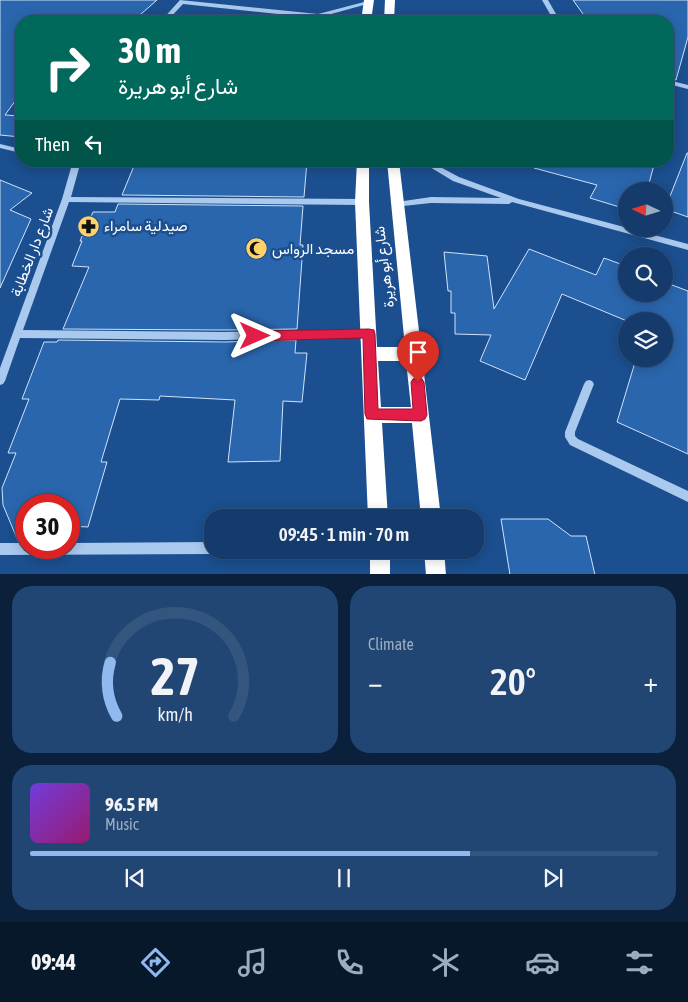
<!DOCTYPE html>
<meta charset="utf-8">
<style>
:root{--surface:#143b6b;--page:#214673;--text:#f1f3f6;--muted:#9dadc1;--line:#33557e;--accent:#90b9f0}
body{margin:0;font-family:"Asap Condensed",Vazirmatn,sans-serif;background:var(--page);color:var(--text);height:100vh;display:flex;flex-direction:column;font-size:19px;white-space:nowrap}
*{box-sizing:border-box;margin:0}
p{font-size:16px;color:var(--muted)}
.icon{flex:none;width:28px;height:28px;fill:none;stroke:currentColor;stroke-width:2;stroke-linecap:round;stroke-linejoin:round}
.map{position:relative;height:574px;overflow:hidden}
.side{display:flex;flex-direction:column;gap:12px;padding:12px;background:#0b203b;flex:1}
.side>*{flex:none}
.banner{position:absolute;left:15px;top:15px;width:659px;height:152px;border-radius:20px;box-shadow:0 2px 12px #0003,0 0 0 1px var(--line);background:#00695c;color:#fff;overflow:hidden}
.needle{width:32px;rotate:274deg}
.fabs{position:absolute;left:618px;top:182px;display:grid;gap:10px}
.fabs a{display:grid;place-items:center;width:55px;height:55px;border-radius:50%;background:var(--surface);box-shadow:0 2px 12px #0003,0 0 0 1px var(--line);font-size:25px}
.speed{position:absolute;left:15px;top:494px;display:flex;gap:10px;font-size:25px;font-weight:700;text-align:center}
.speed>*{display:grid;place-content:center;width:65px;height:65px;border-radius:50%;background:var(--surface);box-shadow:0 2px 12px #0003,0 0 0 1px var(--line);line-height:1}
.speed .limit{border:8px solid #d22;background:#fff;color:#111}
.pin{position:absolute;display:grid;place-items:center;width:42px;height:42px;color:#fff;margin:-51px -21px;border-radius:50% 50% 50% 0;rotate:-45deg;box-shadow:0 0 5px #0007}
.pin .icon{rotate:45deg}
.me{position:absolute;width:55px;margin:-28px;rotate:90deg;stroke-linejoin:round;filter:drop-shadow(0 0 4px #0008)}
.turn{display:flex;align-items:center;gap:18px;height:105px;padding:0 20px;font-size:22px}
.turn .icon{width:65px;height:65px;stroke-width:2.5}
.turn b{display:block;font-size:35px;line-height:42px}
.then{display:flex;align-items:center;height:48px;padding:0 20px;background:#0003;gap:10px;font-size:19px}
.big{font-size:38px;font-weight:600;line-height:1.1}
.side .tile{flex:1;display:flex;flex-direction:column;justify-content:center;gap:8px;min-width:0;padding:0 18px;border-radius:20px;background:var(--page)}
.side .dial{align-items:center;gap:0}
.dial svg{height:130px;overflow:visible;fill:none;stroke:var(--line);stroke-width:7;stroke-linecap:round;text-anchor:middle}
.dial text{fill:var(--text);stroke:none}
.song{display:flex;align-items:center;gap:15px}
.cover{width:60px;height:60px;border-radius:8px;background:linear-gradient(135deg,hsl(260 70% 55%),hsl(320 70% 35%))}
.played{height:5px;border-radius:2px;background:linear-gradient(90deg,var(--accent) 70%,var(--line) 70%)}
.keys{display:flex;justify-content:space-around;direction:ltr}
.heat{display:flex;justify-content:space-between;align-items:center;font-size:28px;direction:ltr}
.side .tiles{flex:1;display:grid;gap:12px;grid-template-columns:1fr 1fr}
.tile:last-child{grid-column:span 2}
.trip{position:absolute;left:204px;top:509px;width:280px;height:50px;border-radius:20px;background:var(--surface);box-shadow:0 2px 12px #0003,0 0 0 1px var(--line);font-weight:600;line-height:50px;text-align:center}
.menu{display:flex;height:80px;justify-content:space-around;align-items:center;background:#08182b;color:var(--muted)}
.menu .icon{width:35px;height:35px}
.menu .on{color:var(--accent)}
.menu b{font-size:22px;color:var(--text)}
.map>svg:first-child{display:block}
</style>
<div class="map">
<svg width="688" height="575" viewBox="0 0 688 575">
<rect width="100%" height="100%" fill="#1b4f8f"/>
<g fill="#2a66ad" stroke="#cfe3fa">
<polygon points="0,0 157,0 133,21 21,21 21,93 5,115 21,116 21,137 0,135"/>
<polygon points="573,0 688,0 688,37 676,80 668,78 668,21 588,21"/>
<polygon points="687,153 688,153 688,217 665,209"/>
<polygon points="136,161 307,161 304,197 122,195"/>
<polygon points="535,161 655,161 647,191 626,191 626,209 590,198 597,185 534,168"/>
<polygon points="0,180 32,193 10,210 31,219 0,288"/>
<polygon points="118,204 303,206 300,245 303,245 297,329 224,330 63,329 89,267 72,266 82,241 80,241 93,212 115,212"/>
<polygon points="529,249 596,275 604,258 626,266 626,294 664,294 664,282 688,291 688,454 617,422 636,359 664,359 664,321 627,321 562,294 525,380 480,361 491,335 455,334 455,313 451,313 451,291 448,291 444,252 487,256 494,309"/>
<polygon points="58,340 224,342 296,340 295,353 307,353 302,402 283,401 280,461 228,462 235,400 160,396 159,400 120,399 101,462 107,462 88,527 69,526 69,505 26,505 26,541 18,541 3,505 2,488 16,453 8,453 29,399 22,399 44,342 57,342"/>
<polygon points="501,519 548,519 571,536 586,536 595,575 510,575"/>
</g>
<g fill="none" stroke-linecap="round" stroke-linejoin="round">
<g fill="#a9c9ee" fill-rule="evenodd">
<polygon points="180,0 318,14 368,1 371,3 324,16 334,21 327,21 317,18 183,4 167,21 161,21"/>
<polygon points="542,0 548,0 560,21 554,21"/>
<polygon points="668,80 688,85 688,89 668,84"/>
<polygon points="0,144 21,149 21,153 0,148"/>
<polygon points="73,161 81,161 71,197 362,199 366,202 362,205 69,202 23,330 224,332 369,329 372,330 374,333 372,336 224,340 20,338 5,381 3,384 0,385 0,368 62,199"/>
<polygon points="420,161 429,161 459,177 519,199 688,244 688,250 512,202 509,204 431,203 394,207 393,205 394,203 397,202 431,197 501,198 453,181"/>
<polygon points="589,380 592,381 594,384 575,432 575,436 578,439 688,491 688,502 570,445 565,437 565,432 584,384 586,381"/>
<polygon points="212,542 212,550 217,550 216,552 212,554 0,555 0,543 26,543 26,548 69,548 69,543"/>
</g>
<g fill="#fff" fill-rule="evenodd">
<polygon points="364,0 374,0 371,21 361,21"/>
<polygon points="385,0 395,0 394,21 384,21"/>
<path d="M357,161H369V202L377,347H405L387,161H399L441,518H421L412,423H382L388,518H368L355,202ZM378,361H406L411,407H381Z"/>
<rect x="370" y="550" width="20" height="25"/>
<polygon points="424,550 444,550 446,575 426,575"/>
</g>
</g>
<polygon fill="#e11d48" stroke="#92132f" points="369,329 374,330 375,334 378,409 413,409 411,382 413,379 418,377 422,379 424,382 427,415 425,419 421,421 367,419 365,414 363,338 255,341 251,340 249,336 251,333 255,331"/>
<defs>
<symbol id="pharmacy-disc" viewBox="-11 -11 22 22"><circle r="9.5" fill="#ffd166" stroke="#1b4f8f"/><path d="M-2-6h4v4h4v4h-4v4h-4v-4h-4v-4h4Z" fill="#111"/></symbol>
<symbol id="mosque-disc" viewBox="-11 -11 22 22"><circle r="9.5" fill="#ffd166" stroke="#1b4f8f"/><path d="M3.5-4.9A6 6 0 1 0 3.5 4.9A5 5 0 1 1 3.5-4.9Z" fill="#111"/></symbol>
</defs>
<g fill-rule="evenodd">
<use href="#pharmacy-disc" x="76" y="214" width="25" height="25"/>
<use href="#mosque-disc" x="244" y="236" width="25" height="25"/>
</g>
<g text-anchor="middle" stroke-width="5" stroke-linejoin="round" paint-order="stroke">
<g font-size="15" fill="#fff" stroke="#1b4f8f" text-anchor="start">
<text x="104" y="231">صيدلية سامراء</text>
<text x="272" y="254">مسجد الرواس</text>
</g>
<g font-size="15" fill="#fff" stroke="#1b4f8f">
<text transform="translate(32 252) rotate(-69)" y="5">شارع دار الخطابة</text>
<text transform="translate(384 267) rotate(-97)" y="5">شارع أبو هريرة</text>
</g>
</g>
</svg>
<div class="fabs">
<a><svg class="needle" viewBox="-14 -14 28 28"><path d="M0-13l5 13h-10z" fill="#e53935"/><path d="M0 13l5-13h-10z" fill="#9dadc1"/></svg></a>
<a><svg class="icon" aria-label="search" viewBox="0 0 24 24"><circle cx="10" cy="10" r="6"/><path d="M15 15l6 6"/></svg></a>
<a><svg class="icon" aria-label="layers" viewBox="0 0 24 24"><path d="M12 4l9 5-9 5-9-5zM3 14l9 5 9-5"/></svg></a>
</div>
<div class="speed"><div class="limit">30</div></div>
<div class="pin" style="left:418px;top:382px;background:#d93025"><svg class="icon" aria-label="arrive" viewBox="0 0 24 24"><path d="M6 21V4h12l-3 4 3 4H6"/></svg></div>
<svg class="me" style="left:255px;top:336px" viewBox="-20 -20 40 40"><path d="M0-17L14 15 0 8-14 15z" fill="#e11d48" stroke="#fff" stroke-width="4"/></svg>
<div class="trip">09:45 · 1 min · 70 m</div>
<div class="banner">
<div class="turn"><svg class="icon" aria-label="right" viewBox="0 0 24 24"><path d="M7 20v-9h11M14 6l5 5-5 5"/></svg><div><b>30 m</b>شارع أبو هريرة</div></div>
<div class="then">Then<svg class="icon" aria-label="left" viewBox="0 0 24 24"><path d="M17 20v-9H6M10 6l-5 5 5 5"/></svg></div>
</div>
</div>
<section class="side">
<div class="tiles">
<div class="tile dial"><svg viewBox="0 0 100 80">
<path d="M14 69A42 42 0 1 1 86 69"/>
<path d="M14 69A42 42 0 0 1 10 36" stroke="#90b9f0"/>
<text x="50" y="56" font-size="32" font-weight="700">27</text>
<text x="50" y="72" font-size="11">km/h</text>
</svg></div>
<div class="tile"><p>Climate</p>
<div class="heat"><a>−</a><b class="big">20°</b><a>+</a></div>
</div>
<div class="tile">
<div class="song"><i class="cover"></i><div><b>96.5 FM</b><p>Music</p></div></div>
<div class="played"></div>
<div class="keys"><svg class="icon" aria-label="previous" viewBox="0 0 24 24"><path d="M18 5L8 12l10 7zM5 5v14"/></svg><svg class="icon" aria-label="pause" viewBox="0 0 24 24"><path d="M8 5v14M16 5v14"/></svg><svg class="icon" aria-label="next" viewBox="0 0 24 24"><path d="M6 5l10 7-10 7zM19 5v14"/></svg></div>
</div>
</div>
</section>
<nav class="menu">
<b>09:44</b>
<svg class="icon on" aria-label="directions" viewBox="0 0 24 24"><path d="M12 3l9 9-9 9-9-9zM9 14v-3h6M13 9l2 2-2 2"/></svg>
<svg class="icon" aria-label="music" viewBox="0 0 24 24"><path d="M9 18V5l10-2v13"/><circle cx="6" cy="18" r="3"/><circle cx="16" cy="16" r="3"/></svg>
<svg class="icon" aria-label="phone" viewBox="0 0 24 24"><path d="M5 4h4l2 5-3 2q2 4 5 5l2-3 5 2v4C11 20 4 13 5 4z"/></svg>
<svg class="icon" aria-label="climate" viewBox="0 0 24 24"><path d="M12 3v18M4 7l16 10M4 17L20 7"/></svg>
<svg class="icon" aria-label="car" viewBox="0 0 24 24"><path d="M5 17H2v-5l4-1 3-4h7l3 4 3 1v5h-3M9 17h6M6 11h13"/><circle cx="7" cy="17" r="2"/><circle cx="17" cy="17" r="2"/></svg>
<svg class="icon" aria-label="filters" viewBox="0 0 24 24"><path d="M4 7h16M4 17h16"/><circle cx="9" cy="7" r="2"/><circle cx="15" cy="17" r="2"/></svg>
</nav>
